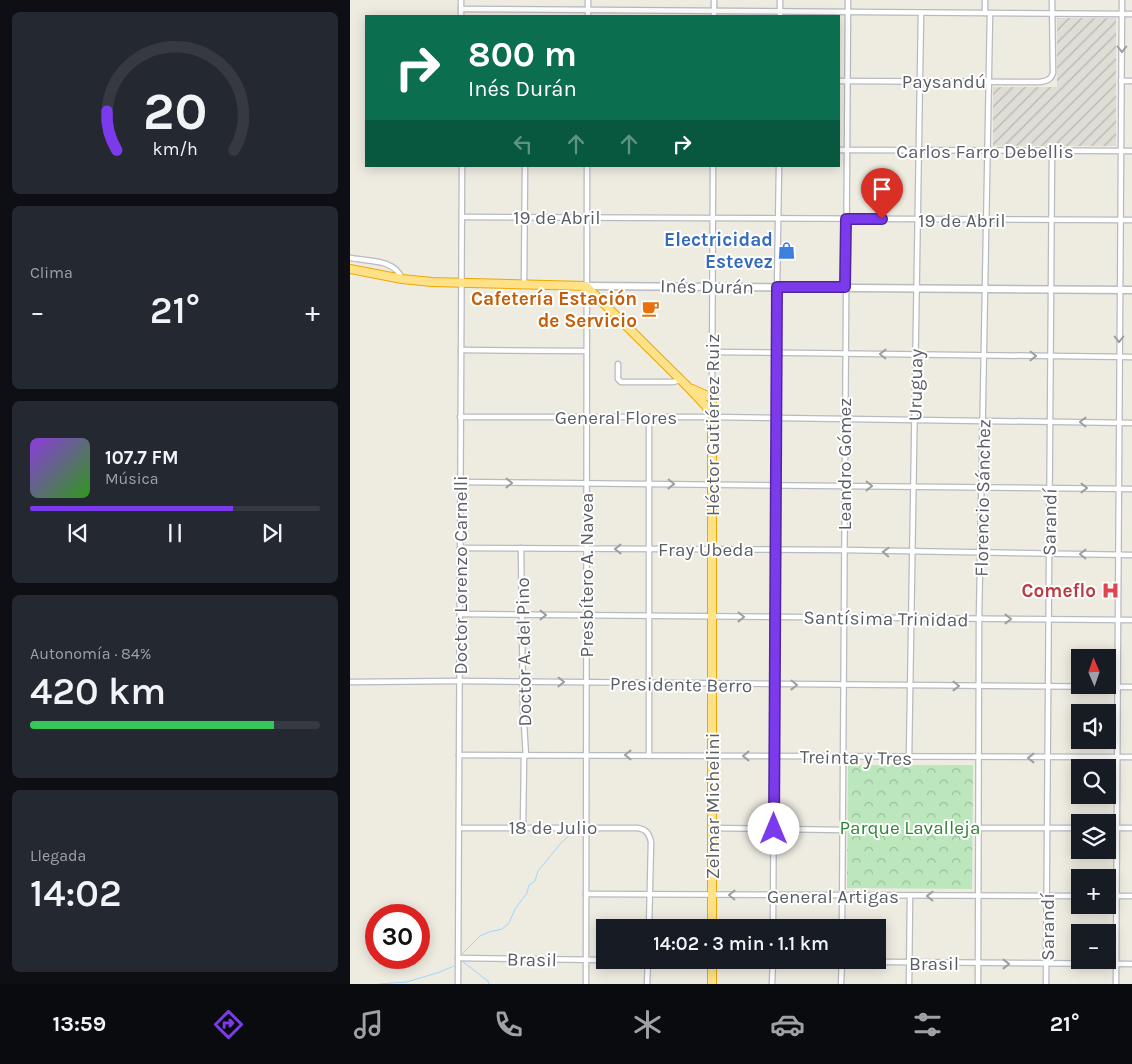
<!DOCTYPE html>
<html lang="es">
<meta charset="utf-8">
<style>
:root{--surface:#171b24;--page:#242831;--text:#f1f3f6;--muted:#9ea1a6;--line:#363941;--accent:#7c3aed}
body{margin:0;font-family:Karla,sans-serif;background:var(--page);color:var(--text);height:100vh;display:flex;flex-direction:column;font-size:19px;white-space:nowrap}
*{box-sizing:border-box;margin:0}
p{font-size:16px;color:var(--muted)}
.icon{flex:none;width:28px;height:28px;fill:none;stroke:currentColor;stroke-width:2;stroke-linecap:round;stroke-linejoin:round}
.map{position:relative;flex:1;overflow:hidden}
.side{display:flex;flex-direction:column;gap:12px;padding:12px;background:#0d0f14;width:350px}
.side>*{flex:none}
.hud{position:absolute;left:15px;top:15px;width:475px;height:152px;border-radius:0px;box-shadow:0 2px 12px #0003;background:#0b6e4f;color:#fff;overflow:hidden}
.needle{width:32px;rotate:358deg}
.tools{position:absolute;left:721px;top:649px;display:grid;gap:10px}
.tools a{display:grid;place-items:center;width:45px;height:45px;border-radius:0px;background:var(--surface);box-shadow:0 2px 12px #0003;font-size:25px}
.speed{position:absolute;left:15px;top:904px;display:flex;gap:10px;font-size:25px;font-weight:700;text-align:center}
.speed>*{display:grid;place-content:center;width:65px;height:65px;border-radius:50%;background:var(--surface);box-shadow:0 2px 12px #0003;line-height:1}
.speed .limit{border:8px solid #d22;background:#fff;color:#111}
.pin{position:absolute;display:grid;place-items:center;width:42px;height:42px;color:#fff;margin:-51px -21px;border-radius:50% 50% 50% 0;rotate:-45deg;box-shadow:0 0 5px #0007}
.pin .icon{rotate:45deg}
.me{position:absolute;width:55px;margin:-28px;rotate:0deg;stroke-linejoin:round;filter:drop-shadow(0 0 4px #0008)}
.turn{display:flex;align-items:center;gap:18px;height:105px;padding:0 20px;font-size:22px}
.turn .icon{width:65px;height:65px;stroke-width:2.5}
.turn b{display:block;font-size:35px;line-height:42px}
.lanes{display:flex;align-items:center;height:48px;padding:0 20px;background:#0003;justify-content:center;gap:25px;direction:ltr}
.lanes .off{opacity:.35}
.big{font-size:38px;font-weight:600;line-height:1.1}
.side .tile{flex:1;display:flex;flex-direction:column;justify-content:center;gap:8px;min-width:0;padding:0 18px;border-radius:8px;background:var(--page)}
.side .dial{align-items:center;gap:0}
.dial svg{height:130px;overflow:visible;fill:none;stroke:var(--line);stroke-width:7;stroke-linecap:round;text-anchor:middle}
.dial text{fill:var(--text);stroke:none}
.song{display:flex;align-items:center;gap:15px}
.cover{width:60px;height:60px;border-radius:8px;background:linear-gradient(135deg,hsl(270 70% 55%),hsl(110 70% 35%))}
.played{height:5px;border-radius:2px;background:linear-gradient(90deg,var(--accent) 70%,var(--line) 70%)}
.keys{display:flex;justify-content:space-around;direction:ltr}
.heat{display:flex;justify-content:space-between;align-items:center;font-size:28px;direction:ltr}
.charge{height:8px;border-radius:4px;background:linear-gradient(90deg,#34c759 84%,var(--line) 0)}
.trip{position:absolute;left:246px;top:919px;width:290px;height:50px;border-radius:0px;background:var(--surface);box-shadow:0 2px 12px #0003;font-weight:600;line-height:50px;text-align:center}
.dock{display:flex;height:80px;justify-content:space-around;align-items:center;background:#090b0e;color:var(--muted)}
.dock .icon{width:35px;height:35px}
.dock .active{color:var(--accent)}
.dock b{font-size:22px;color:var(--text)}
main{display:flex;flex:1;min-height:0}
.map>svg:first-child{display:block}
</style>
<main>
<section class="side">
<div class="tile dial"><svg viewBox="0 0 100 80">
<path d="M14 69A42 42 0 1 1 86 69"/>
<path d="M14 69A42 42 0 0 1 8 45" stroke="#7c3aed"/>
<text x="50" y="56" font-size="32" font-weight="700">20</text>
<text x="50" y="72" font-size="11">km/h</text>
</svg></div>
<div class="tile"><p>Clima</p>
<div class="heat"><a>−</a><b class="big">21°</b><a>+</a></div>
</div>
<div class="tile">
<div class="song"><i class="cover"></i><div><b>107.7 FM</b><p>Música</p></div></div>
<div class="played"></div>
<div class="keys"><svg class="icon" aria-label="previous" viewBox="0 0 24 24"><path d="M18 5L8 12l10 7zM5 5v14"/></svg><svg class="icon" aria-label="pause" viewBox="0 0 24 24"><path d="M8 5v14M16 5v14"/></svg><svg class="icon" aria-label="next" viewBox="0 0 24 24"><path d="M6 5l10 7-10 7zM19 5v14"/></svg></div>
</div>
<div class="tile"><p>Autonomía · 84%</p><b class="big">420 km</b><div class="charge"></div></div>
<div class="tile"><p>Llegada</p><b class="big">14:02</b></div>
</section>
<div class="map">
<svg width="782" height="984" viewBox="0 0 782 984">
<defs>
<pattern id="industrial-furrows" width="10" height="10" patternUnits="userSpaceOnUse" patternTransform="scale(1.25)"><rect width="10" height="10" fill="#deddd6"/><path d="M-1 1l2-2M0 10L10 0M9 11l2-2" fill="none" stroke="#b7b6b1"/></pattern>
<pattern id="park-crowns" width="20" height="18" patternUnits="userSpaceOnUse" patternTransform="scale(1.25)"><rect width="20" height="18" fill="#bce7bc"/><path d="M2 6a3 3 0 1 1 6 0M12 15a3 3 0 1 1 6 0" fill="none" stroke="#9cbe9c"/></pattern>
</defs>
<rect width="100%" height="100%" fill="#eeebe1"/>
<polygon fill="url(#industrial-furrows)" points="707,18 766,18 766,146 643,146 643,87 707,87"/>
<polygon fill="url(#park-crowns)" points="498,765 623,765 622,889 497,888"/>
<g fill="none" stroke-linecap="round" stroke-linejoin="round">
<g stroke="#a0d5ff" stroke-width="1">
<polyline points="112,954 130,936 139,932 152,929 159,923 165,909 177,893 179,885 185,881 188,871 211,843 224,831"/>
<polyline points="112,961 138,981 139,984"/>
<polyline points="29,984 57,982 90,972 104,966"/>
</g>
<defs>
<g id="street">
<polyline points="111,9 782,14"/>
<polyline points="635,13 635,0"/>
<polyline points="111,16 111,0"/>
<polyline points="238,16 238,0"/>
<polyline points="364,16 364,0"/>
<polyline points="430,16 430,0"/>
<path d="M489,81L690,82C696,81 701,80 703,73L702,0"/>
<polyline points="771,81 782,81"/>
<polyline points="489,150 782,151"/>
<polyline points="112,217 782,220"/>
<path d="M0,258C18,261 45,259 52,279"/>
<polyline points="174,285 175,166"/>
<polyline points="111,350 236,351"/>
<polyline points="362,352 782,357"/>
<polyline points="268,364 268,379 271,382 323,382 330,380"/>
<polyline points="362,398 363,166"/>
<polyline points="110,417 361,417 782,423"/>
<polyline points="299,417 299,755"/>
<polyline points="110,482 782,489"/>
<polyline points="110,548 494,550 782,555"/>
<polyline points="171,548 173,708 176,756"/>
<polyline points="110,614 782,620"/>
<polyline points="0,682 110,681 782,687"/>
<path d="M109,755C334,756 558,757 782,757"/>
<polyline points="559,758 571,13"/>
<polyline points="173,827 174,756"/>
<path d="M109,828H287C296,829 299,833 301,842L299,928"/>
<polyline points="362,828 493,830"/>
<polyline points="629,828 730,828"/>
<polyline points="758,828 782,828"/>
<polyline points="236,894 730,896"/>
<polyline points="758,896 782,896"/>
<polyline points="423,928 426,352 429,166"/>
<polyline points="492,928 498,0"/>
<polyline points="108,958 255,960"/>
<polyline points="296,960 782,964"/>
<polyline points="108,984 112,166"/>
<polyline points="236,984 237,166"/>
<polyline points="297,984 298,960"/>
<polyline points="422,984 423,960"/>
<polyline points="491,984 492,961"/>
<polyline points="559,984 560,896"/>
<polyline points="628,984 629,619 640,13"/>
<polyline points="696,984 702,150"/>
<path d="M766,984C768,656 769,328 772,0"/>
</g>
<polyline id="secondary" points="236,286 782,290"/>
<g id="highway">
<polyline points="0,269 52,279 82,282 236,286 340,389 355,405 361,415"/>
<polyline points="342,389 362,398"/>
<polyline points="362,398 362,928"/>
<polyline points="362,960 362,984"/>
</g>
</defs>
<use href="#street" stroke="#b7babf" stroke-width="7"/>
<use href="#secondary" stroke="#b7bbc1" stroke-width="9"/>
<use href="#highway" stroke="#efa700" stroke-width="10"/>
<use href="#street" stroke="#fff" stroke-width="4.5"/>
<use href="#secondary" stroke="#fff" stroke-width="6"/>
<use href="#highway" stroke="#ffe287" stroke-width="8"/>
</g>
<defs><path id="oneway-chevron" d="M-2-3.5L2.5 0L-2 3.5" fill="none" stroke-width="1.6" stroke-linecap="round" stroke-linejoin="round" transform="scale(1.25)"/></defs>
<g stroke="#9c9ea1">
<use href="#oneway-chevron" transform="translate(772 49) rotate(90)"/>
<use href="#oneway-chevron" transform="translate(769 339) rotate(90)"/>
<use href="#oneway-chevron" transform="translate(533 354) rotate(-179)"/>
<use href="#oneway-chevron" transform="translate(683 356) rotate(1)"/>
<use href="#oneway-chevron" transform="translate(733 422) rotate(-179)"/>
<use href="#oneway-chevron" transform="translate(159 483) rotate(1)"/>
<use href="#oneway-chevron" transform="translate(321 484) rotate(1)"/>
<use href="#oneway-chevron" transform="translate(519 486) rotate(1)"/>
<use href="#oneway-chevron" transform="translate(734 488)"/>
<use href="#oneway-chevron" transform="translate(268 549) rotate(-180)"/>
<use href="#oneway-chevron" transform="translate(536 552) rotate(-178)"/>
<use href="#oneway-chevron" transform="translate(733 554) rotate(-179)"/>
<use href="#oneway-chevron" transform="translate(193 615)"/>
<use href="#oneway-chevron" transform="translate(391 617) rotate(1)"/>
<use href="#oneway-chevron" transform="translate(658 619)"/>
<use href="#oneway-chevron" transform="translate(211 682) rotate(1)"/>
<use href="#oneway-chevron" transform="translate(444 685) rotate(1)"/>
<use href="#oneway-chevron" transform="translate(606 686)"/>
<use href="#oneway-chevron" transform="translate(278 755) rotate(180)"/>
<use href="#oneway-chevron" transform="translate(396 756) rotate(-180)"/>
<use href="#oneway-chevron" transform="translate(681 758) rotate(180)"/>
<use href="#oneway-chevron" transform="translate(382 895) rotate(-179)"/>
<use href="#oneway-chevron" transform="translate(580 896) rotate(-179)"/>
<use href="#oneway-chevron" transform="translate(656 964)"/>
</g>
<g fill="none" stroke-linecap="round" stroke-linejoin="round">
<defs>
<polyline id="route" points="424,829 427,287 495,287 496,219 532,219"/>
</defs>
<use href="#route" stroke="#51269a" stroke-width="12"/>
<use href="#route" stroke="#7c3aed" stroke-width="9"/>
</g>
<defs>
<symbol id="shop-bare" viewBox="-9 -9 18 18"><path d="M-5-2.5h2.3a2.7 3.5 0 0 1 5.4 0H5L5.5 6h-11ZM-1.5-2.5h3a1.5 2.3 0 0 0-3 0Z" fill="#3f7fe0" stroke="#fff" stroke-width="2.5" paint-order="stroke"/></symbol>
<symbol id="cafe-bare" viewBox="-9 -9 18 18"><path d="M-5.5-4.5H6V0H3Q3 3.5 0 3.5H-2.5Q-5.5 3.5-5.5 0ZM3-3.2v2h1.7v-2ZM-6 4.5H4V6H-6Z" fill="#e8710a" stroke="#fff" stroke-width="2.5" paint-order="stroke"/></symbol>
<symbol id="hospital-bare" viewBox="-9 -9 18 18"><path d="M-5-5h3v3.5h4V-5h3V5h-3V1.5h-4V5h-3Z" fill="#e0444e" stroke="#fff" stroke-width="2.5" paint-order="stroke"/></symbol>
</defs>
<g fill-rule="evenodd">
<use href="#shop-bare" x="424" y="238" width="25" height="25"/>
<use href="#cafe-bare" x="288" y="296" width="25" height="25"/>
<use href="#hospital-bare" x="748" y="578" width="25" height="25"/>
</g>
<g text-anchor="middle" stroke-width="4" stroke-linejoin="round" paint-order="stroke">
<g font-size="19" fill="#5a5e63" stroke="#fff">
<text x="594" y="88">Paysandú</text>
<text x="635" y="158">Carlos Farro Debellis</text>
<text x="207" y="224">19 de Abril</text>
<text x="612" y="227">19 de Abril</text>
<text transform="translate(357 286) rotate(1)" y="7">Inés Durán</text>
<text transform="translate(565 385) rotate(-89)" y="7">Uruguay</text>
<text x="266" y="424">General Flores</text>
<text transform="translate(362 425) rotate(-90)" y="7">Héctor Gutiérrez Ruiz</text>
<text transform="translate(494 464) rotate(-90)" y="7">Leandro Gómez</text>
<text transform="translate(632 498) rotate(-89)" y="7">Florencio Sánchez</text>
<text transform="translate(699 522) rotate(-89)" y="7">Sarandí</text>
<text x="356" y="556">Fray Ubeda</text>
<text transform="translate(110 575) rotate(-90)" y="7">Doctor Lorenzo Carnelli</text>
<text transform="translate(236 575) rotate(-90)" y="7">Presbítero A. Navea</text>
<text transform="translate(536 618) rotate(1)" y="7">Santísima Trinidad</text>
<text transform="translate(173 652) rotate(-91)" y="7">Doctor A. del Pino</text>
<text transform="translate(331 684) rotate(1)" y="7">Presidente Berro</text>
<text transform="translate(506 757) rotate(1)" y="7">Treinta y Tres</text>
<text transform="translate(362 806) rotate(-90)" y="7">Zelmar Michelini</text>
<text x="203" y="834">18 de Julio</text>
<text x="483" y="903">General Artigas</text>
<text transform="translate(697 927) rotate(-90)" y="7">Sarandí</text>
<text transform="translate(182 959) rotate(1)" y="7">Brasil</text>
<text x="584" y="970">Brasil</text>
</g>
<g font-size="19" font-weight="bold" fill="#366cbe" stroke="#fff" text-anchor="end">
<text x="423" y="246">Electricidad<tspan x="423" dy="22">Estevez</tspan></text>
</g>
<g font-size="19" font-weight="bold" fill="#c56008" stroke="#fff" text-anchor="end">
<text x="287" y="305">Cafetería Estación<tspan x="287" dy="22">de Servicio</tspan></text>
</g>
<g font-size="19" font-weight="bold" fill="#be3a42" stroke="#fff" text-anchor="end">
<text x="746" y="597">Comeflo</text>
</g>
<g font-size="19" fill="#2f8534" stroke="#fff">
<text x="560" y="834">Parque Lavalleja</text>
</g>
</g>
</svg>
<div class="tools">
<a><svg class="needle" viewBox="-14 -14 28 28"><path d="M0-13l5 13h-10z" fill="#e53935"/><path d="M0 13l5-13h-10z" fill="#9ea1a6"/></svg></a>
<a><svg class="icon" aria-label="sound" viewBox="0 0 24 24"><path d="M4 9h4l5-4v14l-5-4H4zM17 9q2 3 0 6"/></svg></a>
<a><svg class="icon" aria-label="search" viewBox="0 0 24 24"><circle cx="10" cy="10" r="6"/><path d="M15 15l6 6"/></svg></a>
<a><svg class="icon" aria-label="layers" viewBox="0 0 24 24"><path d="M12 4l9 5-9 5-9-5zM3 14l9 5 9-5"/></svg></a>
<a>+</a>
<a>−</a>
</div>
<div class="speed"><div class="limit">30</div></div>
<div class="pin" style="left:532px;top:219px;background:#d93025"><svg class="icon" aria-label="arrive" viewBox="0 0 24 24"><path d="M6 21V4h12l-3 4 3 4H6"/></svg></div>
<svg class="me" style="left:424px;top:829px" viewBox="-20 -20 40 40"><circle r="19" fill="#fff"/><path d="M0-13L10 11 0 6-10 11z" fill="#7c3aed"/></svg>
<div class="trip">14:02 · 3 min · 1.1 km</div>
<div class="hud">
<div class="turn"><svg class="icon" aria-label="right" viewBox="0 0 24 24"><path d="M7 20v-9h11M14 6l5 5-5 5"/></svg><div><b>800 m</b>Inés Durán</div></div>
<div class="lanes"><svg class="icon off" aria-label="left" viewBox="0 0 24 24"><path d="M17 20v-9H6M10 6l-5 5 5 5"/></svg><svg class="icon off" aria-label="ahead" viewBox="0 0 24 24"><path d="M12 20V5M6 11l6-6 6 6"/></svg><svg class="icon off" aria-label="ahead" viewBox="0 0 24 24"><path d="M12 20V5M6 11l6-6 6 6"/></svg><svg class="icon" aria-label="right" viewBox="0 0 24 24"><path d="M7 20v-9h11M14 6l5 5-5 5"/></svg></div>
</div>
</div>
</main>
<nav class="dock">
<b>13:59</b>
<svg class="icon active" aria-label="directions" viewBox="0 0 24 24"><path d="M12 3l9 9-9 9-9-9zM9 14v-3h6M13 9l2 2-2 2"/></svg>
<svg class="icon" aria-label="music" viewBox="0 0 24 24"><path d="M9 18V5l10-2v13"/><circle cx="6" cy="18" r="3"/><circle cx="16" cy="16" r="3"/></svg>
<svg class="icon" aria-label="phone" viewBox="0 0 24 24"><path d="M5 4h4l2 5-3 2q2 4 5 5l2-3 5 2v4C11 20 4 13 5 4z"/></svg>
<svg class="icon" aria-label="climate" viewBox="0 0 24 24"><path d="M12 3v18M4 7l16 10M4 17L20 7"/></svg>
<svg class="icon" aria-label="car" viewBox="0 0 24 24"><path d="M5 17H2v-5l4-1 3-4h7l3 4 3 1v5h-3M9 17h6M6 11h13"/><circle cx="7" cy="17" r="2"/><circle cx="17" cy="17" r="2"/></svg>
<svg class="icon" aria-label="filters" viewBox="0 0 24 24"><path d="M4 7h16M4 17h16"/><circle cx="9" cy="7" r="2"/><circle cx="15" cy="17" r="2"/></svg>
<b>21°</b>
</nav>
